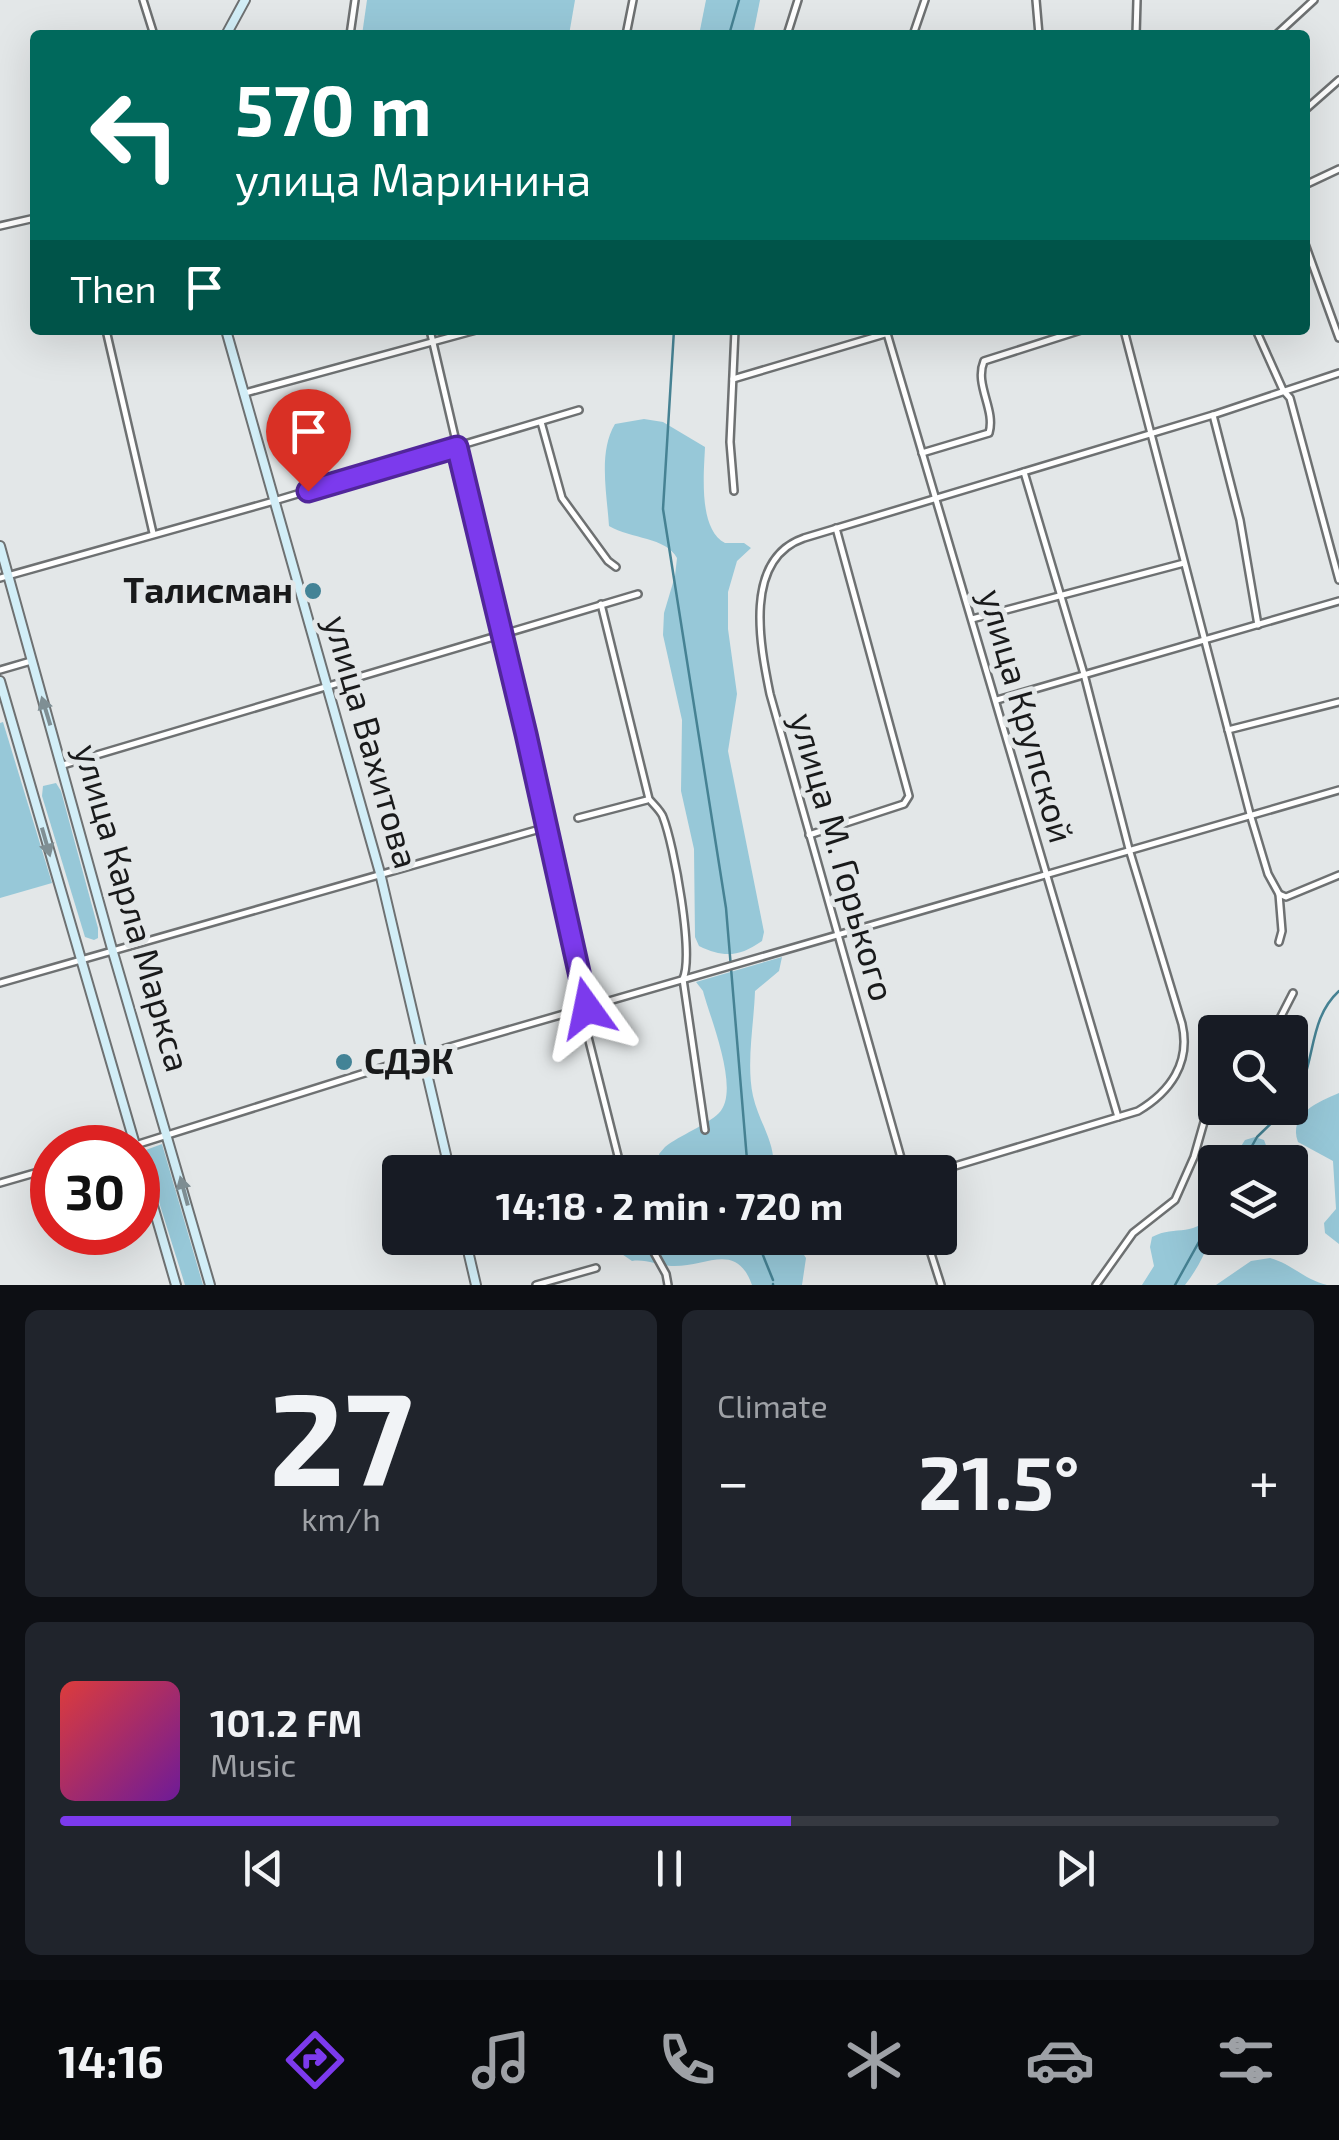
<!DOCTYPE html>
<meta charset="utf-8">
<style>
:root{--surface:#171b24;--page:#20242c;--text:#f1f3f6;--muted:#9ea1a6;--line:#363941;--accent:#7c3aed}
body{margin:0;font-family:"Exo 2",sans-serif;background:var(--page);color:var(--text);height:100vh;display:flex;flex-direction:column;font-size:38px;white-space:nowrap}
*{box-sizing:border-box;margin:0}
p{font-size:32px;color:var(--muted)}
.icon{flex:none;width:55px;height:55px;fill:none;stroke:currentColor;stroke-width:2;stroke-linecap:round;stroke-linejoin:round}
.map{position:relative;height:1285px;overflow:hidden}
.side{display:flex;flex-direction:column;gap:25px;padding:25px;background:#0d0f14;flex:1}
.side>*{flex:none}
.hud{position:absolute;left:30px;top:30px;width:1280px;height:305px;border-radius:10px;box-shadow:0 10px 40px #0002;background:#00695c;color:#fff;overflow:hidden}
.fabs{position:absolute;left:1198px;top:1015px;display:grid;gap:20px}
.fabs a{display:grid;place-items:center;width:110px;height:110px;border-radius:10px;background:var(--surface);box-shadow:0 10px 40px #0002;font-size:50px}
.speed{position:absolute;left:30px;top:1125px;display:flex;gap:20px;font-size:50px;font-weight:700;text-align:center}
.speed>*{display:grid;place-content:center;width:130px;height:130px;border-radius:50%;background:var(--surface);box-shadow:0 10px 40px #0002;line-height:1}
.speed .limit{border:15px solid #d22;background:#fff;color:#111}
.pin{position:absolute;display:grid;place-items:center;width:85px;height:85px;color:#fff;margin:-102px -42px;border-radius:50% 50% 50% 0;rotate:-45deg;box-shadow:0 0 10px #0007}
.pin .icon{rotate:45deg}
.me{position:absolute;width:110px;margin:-55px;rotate:348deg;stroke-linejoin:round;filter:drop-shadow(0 0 8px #0008)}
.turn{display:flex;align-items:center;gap:35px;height:210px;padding:0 40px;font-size:45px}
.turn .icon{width:130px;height:130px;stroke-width:2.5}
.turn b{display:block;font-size:70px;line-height:85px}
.then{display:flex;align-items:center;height:95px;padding:0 40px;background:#0003;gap:20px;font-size:38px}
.big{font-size:75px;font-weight:700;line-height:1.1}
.side .tile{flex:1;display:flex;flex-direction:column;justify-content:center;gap:15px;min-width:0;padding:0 35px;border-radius:15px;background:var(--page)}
.side .dial{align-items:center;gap:0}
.dial b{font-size:130px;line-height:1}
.song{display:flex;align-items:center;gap:30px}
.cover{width:120px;height:120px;border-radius:15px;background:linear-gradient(135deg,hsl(0 70% 55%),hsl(280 70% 35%))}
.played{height:10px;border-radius:5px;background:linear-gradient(90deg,var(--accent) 60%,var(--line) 60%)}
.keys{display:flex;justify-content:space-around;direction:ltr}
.heat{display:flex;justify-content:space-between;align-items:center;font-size:55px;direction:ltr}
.side .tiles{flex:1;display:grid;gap:25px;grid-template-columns:1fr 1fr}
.tile:last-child{grid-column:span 2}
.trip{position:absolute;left:382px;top:1155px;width:575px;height:100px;border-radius:10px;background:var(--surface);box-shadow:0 10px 40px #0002;font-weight:700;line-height:100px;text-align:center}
.tabs{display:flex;height:160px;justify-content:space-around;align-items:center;background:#090b0e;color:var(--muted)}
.tabs .icon{width:70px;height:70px}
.tabs .current{color:var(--accent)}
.tabs b{font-size:45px;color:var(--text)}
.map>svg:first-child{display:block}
</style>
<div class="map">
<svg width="1339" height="1285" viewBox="0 0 1339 1285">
<rect width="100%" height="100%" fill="#e3e7e8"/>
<g fill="#97c8d8">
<polygon points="367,0 575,0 569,35 362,35"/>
<polygon points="706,0 760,0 753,35 699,35"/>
<path d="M644,419L663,422L705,447C704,473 698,529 725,543H744L751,548L737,561L728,592V629L737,694L728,751L764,932L762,941C739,957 724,958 699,946L695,937L694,849L681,791L682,720L663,635L664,613L675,576L677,558C666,537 631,539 609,526C607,494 598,452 615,424Z"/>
<polygon points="3,722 52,883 0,898 0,723"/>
<polygon points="56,783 61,791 98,928 98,938 94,940 85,937 42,796 43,786"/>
<path d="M782,957L779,971L755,991C754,1024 746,1063 753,1096C759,1123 777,1144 773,1172H663L659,1154L665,1147C680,1135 707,1125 719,1113C741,1091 710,1018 703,991L696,982Z"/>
<path d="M1339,1093V1244L1325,1233L1324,1223L1336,1209L1333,1161L1298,1142C1288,1114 1318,1102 1339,1093Z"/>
<path d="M1255,1137L1264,1140L1267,1148C1260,1166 1247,1163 1231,1162L1245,1140Z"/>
<polygon points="162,1144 203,1285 185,1285 143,1151"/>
<path d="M1215,1209C1215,1236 1202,1263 1185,1285H1142L1154,1266L1150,1247L1152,1237C1176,1224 1196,1240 1215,1209Z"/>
<path d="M621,1238H793L806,1258L802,1285H752C736,1240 705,1268 671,1266C657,1265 646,1259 632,1261L616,1250Z"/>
<path d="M1270,1258C1292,1264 1305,1280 1327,1285H1216L1251,1261Z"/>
</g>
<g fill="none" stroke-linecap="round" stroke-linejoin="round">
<g stroke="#468293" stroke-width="2.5">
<polyline points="729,35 739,0"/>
<polyline points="674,330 663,509 726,908 748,1172"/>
<path d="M1290,1105C1318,1070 1305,1022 1339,991"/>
<polyline points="1243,1162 1257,1137 1287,1108"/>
<polyline points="756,1238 773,1280"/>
<polyline points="773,1285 773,1284"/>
<polyline points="1175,1285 1215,1213"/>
</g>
<defs>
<g id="street">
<polyline points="143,0 154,35"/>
<polyline points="1036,0 1039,35"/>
<polyline points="350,35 355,0"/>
<polyline points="626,35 633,0"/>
<polyline points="787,35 798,0"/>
<polyline points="913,35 925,0"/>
<polyline points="1136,35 1137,0"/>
<polyline points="1276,35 1314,0"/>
<polyline points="1305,110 1339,80"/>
<polyline points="1305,185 1339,169"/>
<polyline points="0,226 35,218"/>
<polyline points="1305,244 1339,338"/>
<polyline points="106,330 153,533"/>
<polyline points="430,330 585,994 587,1008 584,1021 622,1172"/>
<polyline points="886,330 1118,1117"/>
<polyline points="1124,330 1250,814 1268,874 1279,894 1282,931 1279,942"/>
<polyline points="1256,330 1283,390 1290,398 1339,580"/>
<polyline points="733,379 888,333"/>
<polyline points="245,393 476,330"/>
<polyline points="1213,415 1240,520 1258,625"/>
<polyline points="541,422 562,498 608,561 616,567"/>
<path d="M922,453L989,433C996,409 974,385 984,361L1081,330"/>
<polyline points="734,491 730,442 735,330"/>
<polyline points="0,578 274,501 579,410"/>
<path d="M601,604L649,799C654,805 661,811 663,817C674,845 694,954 683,979L705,1130"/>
<polyline points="972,619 1184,563"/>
<polyline points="0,670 31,661"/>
<polyline points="997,700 1339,601"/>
<polyline points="1228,730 1339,702"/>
<polyline points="63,765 638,594"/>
<polyline points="578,818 647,800"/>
<polyline points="809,835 904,804 909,796 836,528"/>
<polyline points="1279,894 1286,897 1339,875"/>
<polyline points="0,983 547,827"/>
<polyline points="1273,1032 1293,993"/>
<polyline points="126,1148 422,1055 1339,790"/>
<path d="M905,1172L770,694C760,645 743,559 804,538L1213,415L1339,373"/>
<path d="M935,1172L1138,1111C1170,1092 1191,1063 1182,1024L1129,849L1084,674L1024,472"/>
<polyline points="0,1183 52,1168"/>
<polyline points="646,1238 666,1274 668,1285"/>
<polyline points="926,1238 941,1285"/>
<polyline points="536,1285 596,1268"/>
<polyline points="1096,1285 1133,1233 1175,1200 1194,1157 1204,1122 1217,1108"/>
</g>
<g id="secondary">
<polyline points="226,35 245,0"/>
<polyline points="226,330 380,873 450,1172"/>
<polyline points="0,546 112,949 210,1285"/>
<polyline points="0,681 136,1148"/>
<polyline points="138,1154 176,1285"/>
<polyline points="465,1238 476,1285"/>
</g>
</defs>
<use href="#street" stroke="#6e7172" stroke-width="10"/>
<use href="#secondary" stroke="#6e7172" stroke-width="12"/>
<use href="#street" stroke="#fff" stroke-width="5"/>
<use href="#secondary" stroke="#d2eef7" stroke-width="8"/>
</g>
<defs><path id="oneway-solid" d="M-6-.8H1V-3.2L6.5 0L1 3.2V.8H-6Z" transform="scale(2.5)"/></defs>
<g fill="#7f8f94">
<use href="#oneway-solid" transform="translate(46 711) rotate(-107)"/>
<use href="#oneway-solid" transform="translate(46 842) rotate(74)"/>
<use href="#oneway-solid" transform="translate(184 1191) rotate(-105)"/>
</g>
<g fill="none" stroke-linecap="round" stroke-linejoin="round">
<defs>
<polyline id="route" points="308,491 457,447 526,734 587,1008"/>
</defs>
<use href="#route" stroke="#51269a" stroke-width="25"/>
<use href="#route" stroke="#7c3aed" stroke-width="18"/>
</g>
<g fill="#438396" stroke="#e3e7e8" stroke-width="4">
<circle cx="313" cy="591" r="10"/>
<circle cx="344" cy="1062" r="10"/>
</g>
<g text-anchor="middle" stroke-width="10" stroke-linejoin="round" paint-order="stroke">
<g font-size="35" font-weight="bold" fill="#191a1b" stroke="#e3e7e8" text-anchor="end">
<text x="293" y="603">Талисман</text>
<text x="364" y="1074" text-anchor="start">СДЭК</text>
</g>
<g font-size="35" fill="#191a1b" stroke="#e3e7e8">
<text transform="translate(1026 716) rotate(74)" y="12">улица Крупской</text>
<text transform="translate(371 742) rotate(74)" y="12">улица Вахитова</text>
<text transform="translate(842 857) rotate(74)" y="12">улица М. Горького</text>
<text transform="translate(132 908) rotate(74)" y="12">улица Карла Маркса</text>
</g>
</g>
</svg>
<div class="fabs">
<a><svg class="icon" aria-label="search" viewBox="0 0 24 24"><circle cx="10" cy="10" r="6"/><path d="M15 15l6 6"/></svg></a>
<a><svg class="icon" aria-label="layers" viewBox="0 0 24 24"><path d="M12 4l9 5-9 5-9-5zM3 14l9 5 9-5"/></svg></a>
</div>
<div class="speed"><div class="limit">30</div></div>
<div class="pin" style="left:308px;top:491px;background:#d93025"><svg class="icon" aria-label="arrive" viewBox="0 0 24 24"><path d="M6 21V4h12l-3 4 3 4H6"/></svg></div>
<svg class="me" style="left:587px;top:1008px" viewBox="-20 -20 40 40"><path d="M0-17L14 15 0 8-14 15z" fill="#7c3aed" stroke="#fff" stroke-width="4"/></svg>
<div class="trip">14:18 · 2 min · 720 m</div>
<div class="hud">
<div class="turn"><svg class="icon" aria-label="left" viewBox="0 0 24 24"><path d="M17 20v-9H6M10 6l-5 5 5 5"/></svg><div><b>570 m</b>улица Маринина</div></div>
<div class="then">Then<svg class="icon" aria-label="arrive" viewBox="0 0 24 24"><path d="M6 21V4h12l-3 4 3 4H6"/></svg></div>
</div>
</div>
<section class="side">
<div class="tiles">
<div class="tile dial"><b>27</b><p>km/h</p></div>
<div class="tile"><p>Climate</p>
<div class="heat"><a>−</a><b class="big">21.5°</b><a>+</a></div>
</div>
<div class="tile">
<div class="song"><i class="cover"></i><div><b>101.2 FM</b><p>Music</p></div></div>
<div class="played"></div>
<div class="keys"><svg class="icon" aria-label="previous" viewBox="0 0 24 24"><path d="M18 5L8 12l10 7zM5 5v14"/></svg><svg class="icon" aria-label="pause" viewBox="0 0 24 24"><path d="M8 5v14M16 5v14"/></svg><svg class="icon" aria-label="next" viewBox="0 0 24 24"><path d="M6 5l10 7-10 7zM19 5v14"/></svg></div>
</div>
</div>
</section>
<nav class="tabs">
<b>14:16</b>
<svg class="icon current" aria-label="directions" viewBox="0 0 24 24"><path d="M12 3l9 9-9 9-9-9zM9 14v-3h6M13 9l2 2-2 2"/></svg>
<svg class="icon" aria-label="music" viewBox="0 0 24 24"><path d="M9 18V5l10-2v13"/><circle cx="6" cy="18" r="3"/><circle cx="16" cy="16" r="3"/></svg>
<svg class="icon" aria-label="phone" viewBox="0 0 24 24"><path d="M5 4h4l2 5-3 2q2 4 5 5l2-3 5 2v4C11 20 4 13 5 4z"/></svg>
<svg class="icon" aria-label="climate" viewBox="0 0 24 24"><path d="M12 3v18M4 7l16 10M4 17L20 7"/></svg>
<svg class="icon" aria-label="car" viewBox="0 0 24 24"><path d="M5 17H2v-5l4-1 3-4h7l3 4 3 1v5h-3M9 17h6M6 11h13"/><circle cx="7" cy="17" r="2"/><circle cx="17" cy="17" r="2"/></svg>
<svg class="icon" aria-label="filters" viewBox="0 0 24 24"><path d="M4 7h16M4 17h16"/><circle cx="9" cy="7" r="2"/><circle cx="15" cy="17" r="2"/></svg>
</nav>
